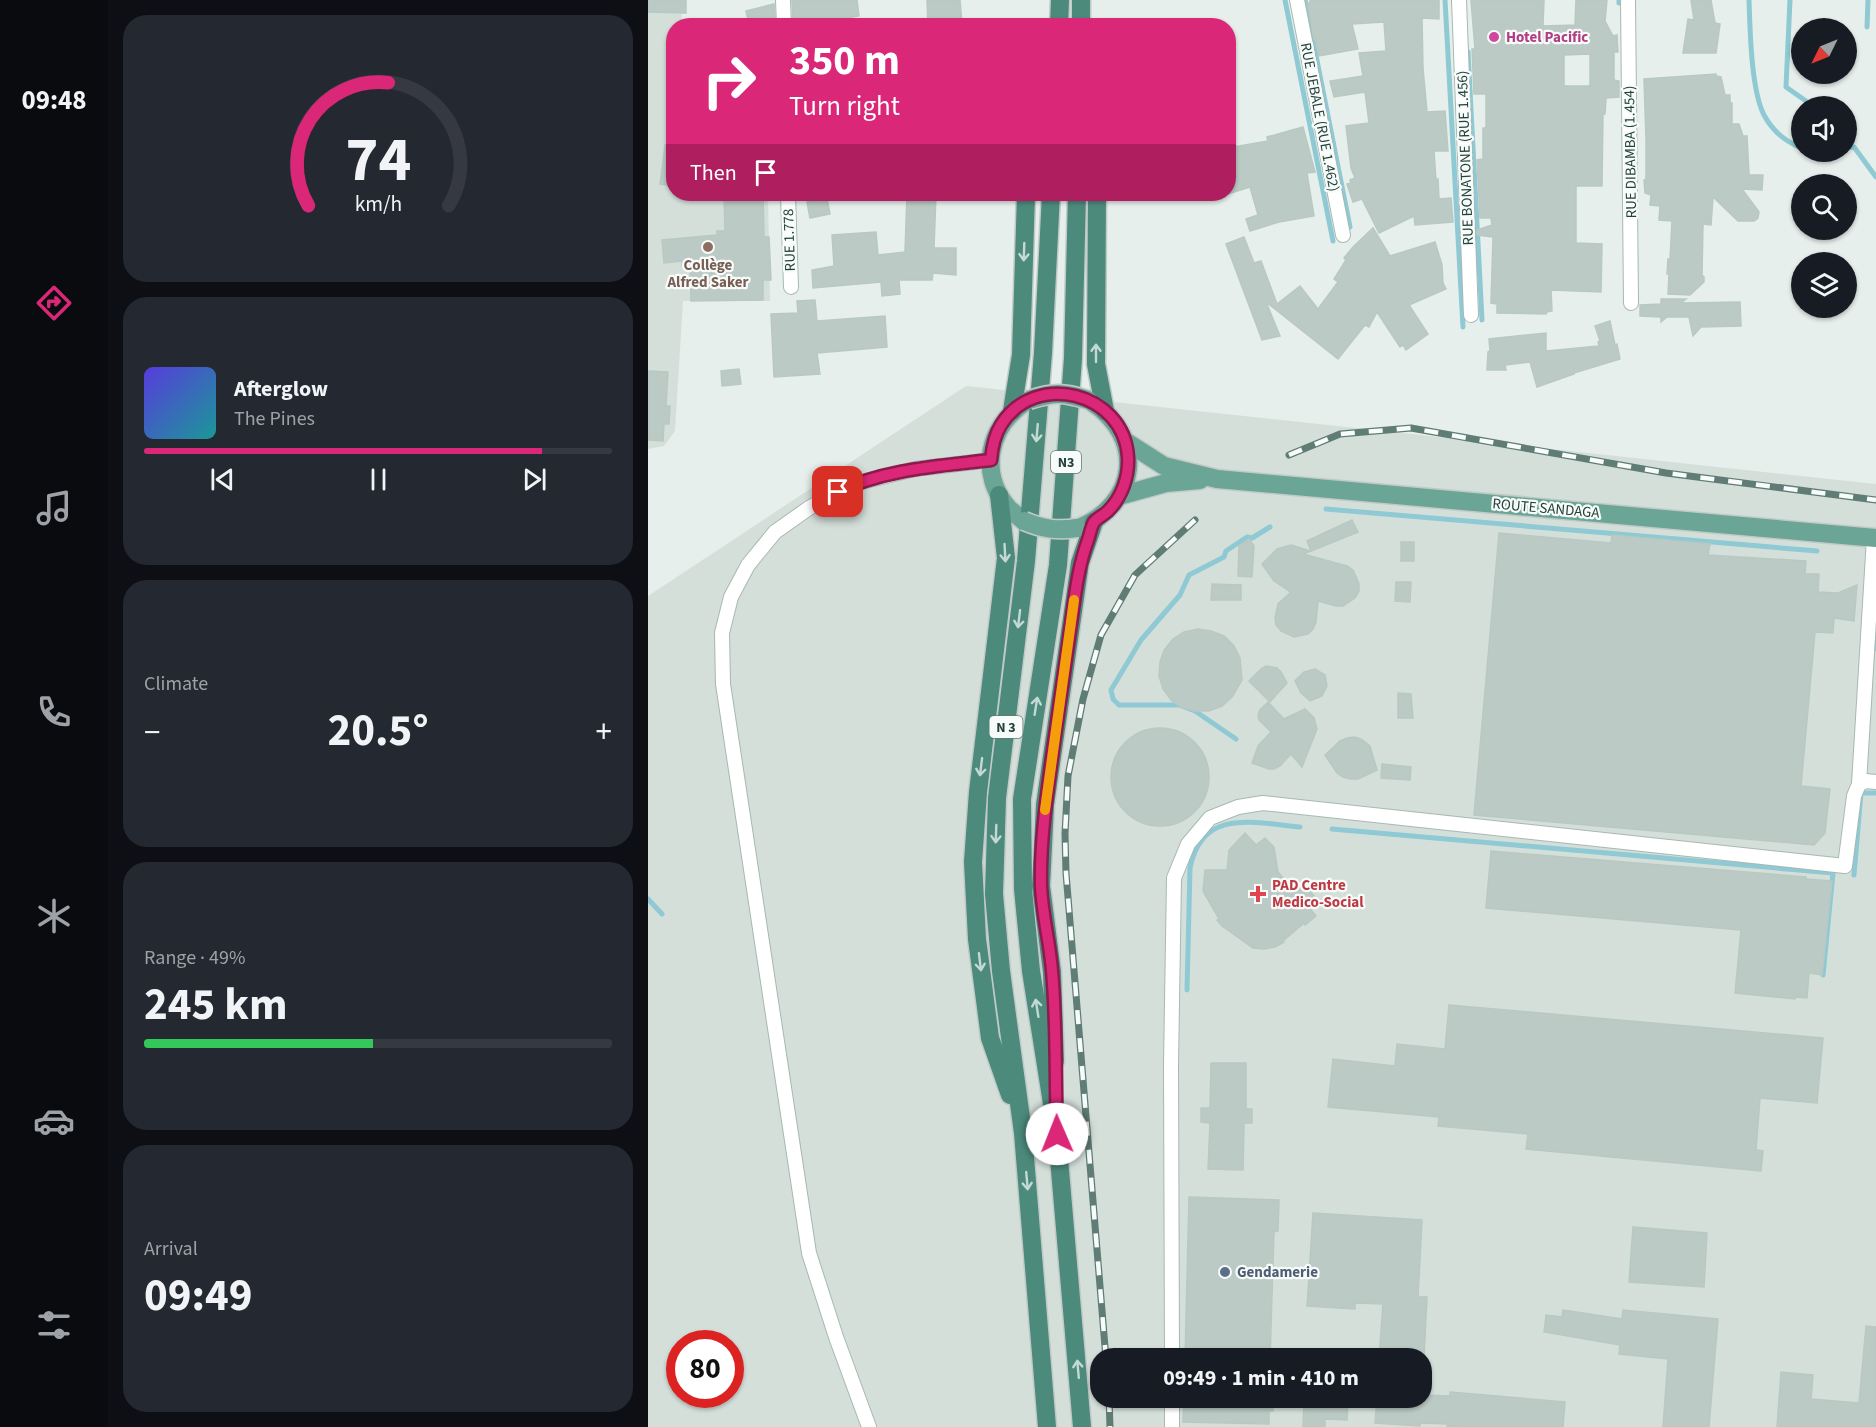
<!DOCTYPE html>
<meta charset="utf-8">
<style>
:root{--surface:#171b24;--page:#242831;--text:#f1f3f6;--muted:#9ea1a6;--line:#363941;--accent:#db2777}
body{margin:0;font-family:"Source Sans 3",sans-serif;background:var(--page);color:var(--text);height:100vh;display:flex;flex-direction:column;font-size:22px;white-space:nowrap}
*{box-sizing:border-box;margin:0}
p{font-size:20px;color:var(--muted)}
.icon{flex:none;width:33px;height:33px;fill:none;stroke:currentColor;stroke-width:2;stroke-linecap:round;stroke-linejoin:round}
.map{position:relative;flex:1;overflow:hidden}
.drawer{display:flex;flex-direction:column;gap:15px;padding:15px;background:#0d0f14;width:540px}
.drawer>*{flex:none}
.banner{position:absolute;left:18px;top:18px;width:570px;height:183px;border-radius:24px;box-shadow:0 2px 4px #0004;background:#db2777;color:#fff;overflow:hidden}
.needle{width:39px;rotate:227deg}
.tools{position:absolute;left:1143px;top:18px;display:grid;gap:12px}
.tools a{display:grid;place-items:center;width:66px;height:66px;border-radius:50%;background:var(--surface);box-shadow:0 2px 4px #0004;font-size:30px}
.speed{position:absolute;left:18px;top:1330px;display:flex;gap:12px;font-size:30px;font-weight:700;text-align:center}
.speed>*{display:grid;place-content:center;width:78px;height:78px;border-radius:50%;background:var(--surface);box-shadow:0 2px 4px #0004;line-height:1}
.speed .limit{border:9px solid #d22;background:#fff;color:#111}
.pin{position:absolute;display:grid;place-items:center;width:51px;height:51px;color:#fff;margin:-26px;border-radius:12px;box-shadow:0 3px 9px #0006}
.me{position:absolute;width:66px;margin:-33px;rotate:359deg;stroke-linejoin:round;filter:drop-shadow(0 0 4px #0008)}
.turn{display:flex;align-items:center;gap:21px;height:126px;padding:0 24px;font-size:27px}
.turn .icon{width:78px;height:78px;stroke-width:2.5}
.turn b{display:block;font-size:42px;line-height:51px}
.then{display:flex;align-items:center;height:57px;padding:0 24px;background:#0003;gap:12px;font-size:22px}
.big{font-size:45px;font-weight:700;line-height:1.1}
.drawer .tile{flex:1;display:flex;flex-direction:column;justify-content:center;gap:9px;min-width:0;padding:0 21px;border-radius:24px;background:var(--page)}
.drawer .dial{align-items:center;gap:0}
.dial svg{height:156px;overflow:visible;fill:none;stroke:var(--line);stroke-width:7;stroke-linecap:round;text-anchor:middle}
.dial text{fill:var(--text);stroke:none}
.song{display:flex;align-items:center;gap:18px}
.cover{width:72px;height:72px;border-radius:9px;background:linear-gradient(135deg,hsl(250 70% 55%),hsl(180 70% 35%))}
.played{height:6px;border-radius:3px;background:linear-gradient(90deg,var(--accent) 85%,var(--line) 85%)}
.keys{display:flex;justify-content:space-around;direction:ltr}
.heat{display:flex;justify-content:space-between;align-items:center;font-size:33px;direction:ltr}
.charge{height:9px;border-radius:4px;background:linear-gradient(90deg,#34c759 49%,var(--line) 0)}
.trip{position:absolute;left:442px;top:1348px;width:342px;height:60px;border-radius:24px;background:var(--surface);box-shadow:0 2px 4px #0004;font-weight:700;line-height:60px;text-align:center}
main{display:flex;flex:1;min-height:0}
.tab-bar{display:flex;flex-direction:column;width:108px;justify-content:space-around;align-items:center;background:#090b0e;color:var(--muted)}
.tab-bar .icon{width:42px;height:42px}
.tab-bar .selected{color:var(--accent)}
.tab-bar b{font-size:27px;color:var(--text)}
.map>svg:first-child{display:block}
</style>
<main>
<nav class="tab-bar">
<b>09:48</b>
<svg class="icon selected" aria-label="directions" viewBox="0 0 24 24"><path d="M12 3l9 9-9 9-9-9zM9 14v-3h6M13 9l2 2-2 2"/></svg>
<svg class="icon" aria-label="music" viewBox="0 0 24 24"><path d="M9 18V5l10-2v13"/><circle cx="6" cy="18" r="3"/><circle cx="16" cy="16" r="3"/></svg>
<svg class="icon" aria-label="phone" viewBox="0 0 24 24"><path d="M5 4h4l2 5-3 2q2 4 5 5l2-3 5 2v4C11 20 4 13 5 4z"/></svg>
<svg class="icon" aria-label="climate" viewBox="0 0 24 24"><path d="M12 3v18M4 7l16 10M4 17L20 7"/></svg>
<svg class="icon" aria-label="car" viewBox="0 0 24 24"><path d="M5 17H2v-5l4-1 3-4h7l3 4 3 1v5h-3M9 17h6M6 11h13"/><circle cx="7" cy="17" r="2"/><circle cx="17" cy="17" r="2"/></svg>
<svg class="icon" aria-label="filters" viewBox="0 0 24 24"><path d="M4 7h16M4 17h16"/><circle cx="9" cy="7" r="2"/><circle cx="15" cy="17" r="2"/></svg>
</nav>
<section class="drawer">
<div class="tile dial"><svg viewBox="0 0 100 80">
<path d="M14 69A42 42 0 1 1 86 69"/>
<path d="M14 69A42 42 0 0 1 55 6" stroke="#db2777"/>
<text x="50" y="56" font-size="32" font-weight="700">74</text>
<text x="50" y="72" font-size="11">km/h</text>
</svg></div>
<div class="tile">
<div class="song"><i class="cover"></i><div><b>Afterglow</b><p>The Pines</p></div></div>
<div class="played"></div>
<div class="keys"><svg class="icon" aria-label="previous" viewBox="0 0 24 24"><path d="M18 5L8 12l10 7zM5 5v14"/></svg><svg class="icon" aria-label="pause" viewBox="0 0 24 24"><path d="M8 5v14M16 5v14"/></svg><svg class="icon" aria-label="next" viewBox="0 0 24 24"><path d="M6 5l10 7-10 7zM19 5v14"/></svg></div>
</div>
<div class="tile"><p>Climate</p>
<div class="heat"><a>−</a><b class="big">20.5°</b><a>+</a></div>
</div>
<div class="tile"><p>Range · 49%</p><b class="big">245 km</b><div class="charge"></div></div>
<div class="tile"><p>Arrival</p><b class="big">09:49</b></div>
</section>
<div class="map">
<svg width="1228" height="1427" viewBox="0 0 1228 1427">
<rect width="100%" height="100%" fill="#e6efeb"/>
<g fill="#d4dfda" fill-rule="evenodd">
<polygon points="0,0 35,0 33,25 26,26 26,194 120,194 122,301 35,301 27,431 16,446 0,449"/>
<path d="M318,386L1228,484V1427H0V596ZM32,1344H82V1395H32ZM453,1359H774V1398H453Z"/>
</g>
<g fill="none" stroke-linecap="round" stroke-linejoin="round">
<g stroke="#8ec9d4" stroke-width="5">
<polyline points="637,0 685,241"/>
<polyline points="657,0 702,227"/>
<polyline points="797,0 815,327"/>
<path d="M1101,0C1102,29 1103,90 1116,115C1124,130 1138,142 1154,148"/>
<polyline points="1142,0 1138,87 1165,106"/>
<polyline points="971,3 971,0"/>
<polyline points="1219,27 1220,0"/>
<polyline points="820,52 834,320"/>
<polyline points="1198,148 1206,147 1228,177"/>
<polyline points="1172,152 1184,152"/>
<polyline points="678,509 1169,551"/>
<polyline points="1226,649 1228,624"/>
<polyline points="588,739 547,711 531,705 471,705 465,699 463,690 493,640 532,595 541,575 576,557 578,551 599,537 604,538 622,527"/>
<polyline points="684,829 1185,873 1175,975"/>
<polyline points="1206,875 1213,793 1228,793"/>
<polyline points="0,899 14,914"/>
<path d="M539,990L542,868C554,807 607,823 652,827"/>
</g>
</g>
<g fill="#bbcac4" stroke="#b8c9c2" stroke-width="1.5" fill-rule="evenodd">
<polygon points="0,0 38,0 38,13 0,12"/>
<polygon points="144,0 209,0 211,16 174,22 173,20 145,23"/>
<polygon points="279,0 312,0 314,24 280,26"/>
<polygon points="662,0 791,0 791,19 774,18 775,68 779,112 797,111 800,151 786,151 788,180 790,179 791,199 803,198 805,222 767,225 766,216 731,233 714,199 705,202 699,184 703,183 702,180 707,178 703,168 698,126 721,123 717,92 686,97 682,81 715,76 711,53 738,51 736,22 704,24 710,49 671,56 668,40 666,40 660,7 660,3 662,3"/>
<path d="M823,0H896L895,26L927,25L928,0H959L957,21L965,36L969,35L970,52H966V80L971,81V97L958,98L957,114H955L954,186H928V243L954,244L953,292L903,290L904,311L899,312L898,314L849,313V304L843,303L845,237L829,235V230L844,225L843,218H832L829,160L835,159V128H838V94H826L824,49H827ZM942,54V86H916V55Z"/>
<polygon points="1043,0 1063,0 1067,23 1072,24 1068,53 1035,53 1040,19 1046,20"/>
<polygon points="126,4 127,20 120,22 119,20 101,24 98,11"/>
<polygon points="1068,74 1068,76 1073,77 1077,95 1082,95 1082,103 1084,103 1084,124 1091,124 1095,136 1099,136 1101,175 1115,175 1114,190 1094,189 1111,212 1110,218 1106,221 1090,221 1065,197 1063,225 1055,224 1054,275 1056,277 1056,282 1042,295 1020,294 1021,274 1019,274 1020,259 1022,259 1024,221 1011,220 1012,206 1002,205 1003,195 997,193 996,180 998,179 998,139 996,79"/>
<polygon points="655,127 667,172 659,173 666,216 631,222 602,231 598,219 610,215 602,187 580,194 580,148 620,141 619,137"/>
<polygon points="17,145 26,145 26,186 12,184"/>
<polygon points="76,194 115,194 116,237 121,237 123,280 115,280 115,300 43,301 42,265 34,266 34,261 16,263 14,240 69,235 69,231 77,231"/>
<polygon points="259,194 288,194 286,248 308,248 308,275 285,273 284,280 251,280 252,294 234,296 233,282 165,288 164,270 186,266 184,235 228,232 230,255 257,252"/>
<polygon points="179,198 182,214 162,218 159,202"/>
<polygon points="725,228 742,256 787,242 794,265 795,283 798,289 761,305 780,334 758,350 755,345 752,347 729,312 721,327 717,325 690,359 618,302 632,336 614,340 578,244 596,237 606,263 613,261 629,304 652,286 670,309 690,282 686,279 698,260 696,258 705,247"/>
<polygon points="1013,299 1038,299 1033,303 1092,302 1093,326 1053,327 1045,336 1041,317 1019,317 1013,322 1013,317 992,316 992,305 1013,304"/>
<polygon points="167,300 169,321 237,316 239,347 169,353 172,374 126,377 123,314 150,313 149,301"/>
<polygon points="962,321 967,345 969,344 972,359 926,373 926,374 889,387 882,362 857,365 858,370 839,370 840,352 842,351 841,339 898,333 898,351 951,346 950,342 952,341 947,326"/>
<polygon points="91,369 93,384 74,386 73,371"/>
<polygon points="0,371 20,372 18,406 22,406 21,424 16,424 15,441 0,440"/>
<polygon points="704,520 710,532 663,551 659,541"/>
<polygon points="851,533 963,543 964,535 1062,544 1060,555 1158,561 1157,574 1171,574 1170,592 1190,593 1209,585 1206,621 1186,618 1185,633 1167,632 1153,786 1182,789 1177,833 1166,845 826,815"/>
<polygon points="601,539 606,546 604,577 590,576 591,546"/>
<rect x="753" y="542" width="13" height="19"/>
<polygon points="643,545 663,551 655,554 699,566 705,570 711,584 711,591 707,598 695,606 688,606 670,601 668,622 665,629 660,634 646,637 633,631 628,625 627,618 630,604 643,592 626,581 614,564 629,549"/>
<polygon points="748,582 763,582 762,602 747,601"/>
<polygon points="564,584 593,585 593,600 563,600"/>
<polygon points="550,629 563,631 576,636 586,646 592,658 594,680 584,697 574,706 561,711 547,711 534,708 523,700 515,689 511,676 512,662 516,650 525,639 536,632"/>
<polygon points="618,666 629,668 633,672 639,683 622,702 601,681 613,669"/>
<polygon points="667,669 677,675 679,686 674,696 662,701 653,693 647,681 656,672"/>
<polygon points="750,693 763,694 765,718 750,718"/>
<polygon points="620,702 636,719 657,709 666,718 669,729 654,767 643,754 632,766 626,769 621,769 604,763 610,746 623,732 611,720 610,715 612,710"/>
<circle cx="512" cy="777" r="49"/>
<polygon points="706,737 713,739 722,746 729,770 710,779 702,779 695,777 689,773 677,755 692,741 699,738"/>
<polygon points="734,764 763,767 762,780 733,778"/>
<polygon points="597,833 608,845 617,838 626,847 630,872 635,878 659,887 666,896 659,905 668,916 657,925 656,923 635,941 636,942 627,947 616,949 605,948 574,926 569,920 571,919 555,891 557,870 579,870 581,850"/>
<polygon points="843,851 1158,877 1158,879 1184,881 1174,975 1161,973 1159,998 1147,997 1147,999 1087,993 1093,930 838,908"/>
<polygon points="801,1005 1175,1038 1169,1103 1112,1098 1108,1150 1115,1151 1113,1171 878,1149 880,1134 790,1126 791,1117 680,1107 685,1059 747,1066 749,1044 797,1049"/>
<polygon points="563,1063 598,1063 598,1109 604,1109 604,1123 596,1123 595,1170 560,1169 562,1123 553,1122 553,1108 562,1108"/>
<polygon points="541,1197 631,1200 630,1231 626,1232 622,1359 537,1359"/>
<polygon points="665,1213 774,1220 770,1297 779,1297 776,1359 731,1359 735,1304 707,1303 707,1309 659,1306"/>
<polygon points="985,1227 1059,1233 1056,1287 981,1282"/>
<polygon points="915,1310 974,1319 975,1310 1070,1319 1061,1427 1015,1427 1020,1359 971,1354 972,1345 896,1332 898,1315 914,1317"/>
<polygon points="1218,1326 1228,1327 1228,1427 1129,1427 1133,1372 1165,1375 1163,1399 1211,1403"/>
<polygon points="802,1392 917,1402 915,1427 814,1427 799,1426 800,1424 772,1423 772,1426 727,1423 729,1398 774,1398 774,1395 802,1396"/>
<polygon points="536,1398 625,1398 625,1411 621,1411 621,1424 535,1422"/>
<polygon points="656,1398 700,1398 699,1420 677,1419 677,1427 655,1427"/>
</g>
<g fill="none" stroke-linecap="round" stroke-linejoin="round">
<defs>
<g id="minor">
<polyline points="135,0 136,26"/>
<polyline points="649,0 695,235"/>
<polyline points="811,0 823,315"/>
<polyline points="980,0 983,303"/>
<polyline points="140,194 143,287"/>
<polyline points="1211,784 1218,781 1228,782"/>
<polyline points="524,1359 523,1065 526,878 540,844 562,818 590,807 615,803 1197,866 1206,796 1211,784 1226,538"/>
<polyline points="524,1398 524,1427"/>
<polyline points="221,1427 188,1337 161,1253 75,684 74,633 83,597 100,565 127,532 161,508 205,484 267,469 343,460"/>
</g>
<g id="primary">
<polyline points="477,441 516,466 569,479 1228,538"/>
<polyline points="471,496 518,483 552,480"/>
<path d="M376,521C371,517 366,513 361,509C330,474 340,427 377,402"/>
<path d="M431,528C490,504 498,438 444,402"/>
</g>
<g id="trunk">
<polyline points="411,26 412,0"/>
<polyline points="433,26 433,0"/>
<polyline points="429,194 425,358 410,565 374,799 375,889 383,971 409,1135 434,1427"/>
<polyline points="449,194 448,364 457,411"/>
<polyline points="364,411 373,355 378,194"/>
<polyline points="351,495 358,558 330,792 325,862 329,939 342,1038 362,1095"/>
<polyline points="407,1061 404,972 393,886 397,805 432,563 446,522"/>
<polyline points="399,1427 375,1133 353,971 346,894 349,798 378,561 395,353 403,194"/>
</g>
</defs>
<use href="#minor" stroke="#a8b8b2" stroke-width="16"/>
<use href="#primary" stroke="#c2cac8" stroke-width="21"/>
<use href="#trunk" stroke="#c2cac8" stroke-width="21"/>
<use href="#minor" stroke="#fff" stroke-width="14"/>
<use href="#primary" stroke="#6aa596" stroke-width="18"/>
<use href="#trunk" stroke="#4c8a7c" stroke-width="18"/>
<defs>
<g id="rail">
<polyline points="641,455 692,434 763,428 1018,473 1228,500"/>
<polyline points="458,1359 418,873 417,834 420,776 435,699 453,635 487,575 547,520"/>
<polyline points="461,1398 462,1427"/>
</g>
</defs>
<use href="#rail" stroke="#5f7d75" stroke-width="7"/>
<use href="#rail" stroke="#f7fbf9" stroke-width="4.5" stroke-dasharray="14" stroke-linecap="butt"/>
<defs>
<g id="primary-bridge">
<path d="M381,400C406,392 415,392 440,400"/>
<path d="M376,521C395,529 409,531 429,528"/>
</g>
</defs>
<use href="#primary-bridge" stroke="#c2cac8" stroke-width="21" stroke-linecap="butt"/>
<use href="#primary-bridge" stroke="#6aa596" stroke-width="18"/>
</g>
<defs><path id="oneway-shaft" d="M-6 0H5M1.5-3L5.5 0L1.5 3" fill="none" stroke-width="1.6" stroke-linecap="round" stroke-linejoin="round" transform="scale(1.5)"/></defs>
<g stroke="#c4d9d4">
<use href="#oneway-shaft" transform="translate(376 252) rotate(92)"/>
<use href="#oneway-shaft" transform="translate(448 353) rotate(-90)"/>
<use href="#oneway-shaft" transform="translate(389 433) rotate(95)"/>
<use href="#oneway-shaft" transform="translate(357 553) rotate(87)"/>
<use href="#oneway-shaft" transform="translate(371 619) rotate(97)"/>
<use href="#oneway-shaft" transform="translate(388 706) rotate(-81)"/>
<use href="#oneway-shaft" transform="translate(333 767) rotate(97)"/>
<use href="#oneway-shaft" transform="translate(348 834) rotate(92)"/>
<use href="#oneway-shaft" transform="translate(332 962) rotate(83)"/>
<use href="#oneway-shaft" transform="translate(389 1008) rotate(-99)"/>
<use href="#oneway-shaft" transform="translate(379 1181) rotate(85)"/>
<use href="#oneway-shaft" transform="translate(430 1369) rotate(-95)"/>
</g>
<g fill="none" stroke-linecap="round" stroke-linejoin="round">
<defs>
<path id="route" d="M190,492C235,469 293,466 343,460C344,448 346,436 353,425C387,370 476,392 480,457C481,477 474,497 460,511C456,515 449,518 446,522C443,527 442,534 440,540C430,567 427,595 423,624C417,666 411,708 405,750C399,794 392,841 393,885C394,914 402,943 404,971C409,1024 407,1081 409,1134"/>
</defs>
<use href="#route" stroke="#8e194d" stroke-width="15"/>
<use href="#route" stroke="#db2777" stroke-width="10"/>
<polyline stroke="#f59e0b" stroke-width="10" points="397,810 426,600"/>
</g>
<circle fill="#d1479c" stroke="#f7fbf9" stroke-width="2" cx="846" cy="37" r="6"/>
<circle fill="#8d6e63" stroke="#f7fbf9" stroke-width="2" cx="60" cy="247" r="6"/>
<path fill="#e0444e" stroke="#f7fbf9" stroke-width="2" d="M607 885h6v6h6v6h-6v6h-6v-6h-6v-6h6z"/>
<circle fill="#5c6f8a" stroke="#f7fbf9" stroke-width="2" cx="577" cy="1272" r="6"/>
<g text-anchor="middle" stroke-width="4.5" stroke-linejoin="round" paint-order="stroke">
<g fill="#f7fbf9" stroke="#637a73" stroke-width="1.5">
<rect x="403" y="451" width="30" height="22" rx="4.5"/>
<rect x="341.5" y="716" width="33" height="22" rx="4.5"/>
</g>
<g font-size="14" font-weight="bold" fill="#24423a">
<text x="418" y="467">N3</text>
<text x="358" y="732">N 3</text>
</g>
<g font-size="15" font-weight="bold" fill="#b23c85" stroke="#f7fbf9" text-anchor="start">
<text x="858" y="42">Hotel Pacific</text>
</g>
<g font-size="15" fill="#24423a" stroke="#f7fbf9">
<text transform="translate(672 117) rotate(79)" y="5">RUE JEBALE (RUE 1.462)</text>
<text transform="translate(982 152) rotate(-91)" y="5">RUE DIBAMBA (1.454)</text>
<text transform="translate(817 158) rotate(-92)" y="5">RUE BONATONE (RUE 1.456)</text>
<text transform="translate(141 240) rotate(-92)" y="5">RUE 1.778</text>
<text transform="translate(898 508) rotate(5)" y="5">ROUTE SANDAGA</text>
</g>
<g font-size="15" font-weight="bold" fill="#785e54" stroke="#f7fbf9">
<text x="60" y="270">Collège<tspan x="60" dy="17">Alfred Saker</tspan></text>
</g>
<g font-size="15" font-weight="bold" fill="#be3a42" stroke="#f7fbf9" text-anchor="start">
<text x="624" y="890">PAD Centre<tspan x="624" dy="17">Medico-Social</tspan></text>
</g>
<g font-size="15" font-weight="bold" fill="#4e5e75" stroke="#f7fbf9" text-anchor="start">
<text x="589" y="1277">Gendamerie</text>
</g>
</g>
</svg>
<div class="tools">
<a><svg class="needle" viewBox="-14 -14 28 28"><path d="M0-13l5 13h-10z" fill="#e53935"/><path d="M0 13l5-13h-10z" fill="#9ea1a6"/></svg></a>
<a><svg class="icon" aria-label="sound" viewBox="0 0 24 24"><path d="M4 9h4l5-4v14l-5-4H4zM17 9q2 3 0 6"/></svg></a>
<a><svg class="icon" aria-label="search" viewBox="0 0 24 24"><circle cx="10" cy="10" r="6"/><path d="M15 15l6 6"/></svg></a>
<a><svg class="icon" aria-label="layers" viewBox="0 0 24 24"><path d="M12 4l9 5-9 5-9-5zM3 14l9 5 9-5"/></svg></a>
</div>
<div class="speed"><div class="limit">80</div></div>
<div class="pin" style="left:190px;top:492px;background:#d93025"><svg class="icon" aria-label="arrive" viewBox="0 0 24 24"><path d="M6 21V4h12l-3 4 3 4H6"/></svg></div>
<svg class="me" style="left:409px;top:1134px" viewBox="-20 -20 40 40"><circle r="19" fill="#fff"/><path d="M0-13L10 11 0 6-10 11z" fill="#db2777"/></svg>
<div class="trip">09:49 · 1 min · 410 m</div>
<div class="banner">
<div class="turn"><svg class="icon" aria-label="right" viewBox="0 0 24 24"><path d="M7 20v-9h11M14 6l5 5-5 5"/></svg><div><b>350 m</b>Turn right</div></div>
<div class="then">Then<svg class="icon" aria-label="arrive" viewBox="0 0 24 24"><path d="M6 21V4h12l-3 4 3 4H6"/></svg></div>
</div>
</div>
</main>
